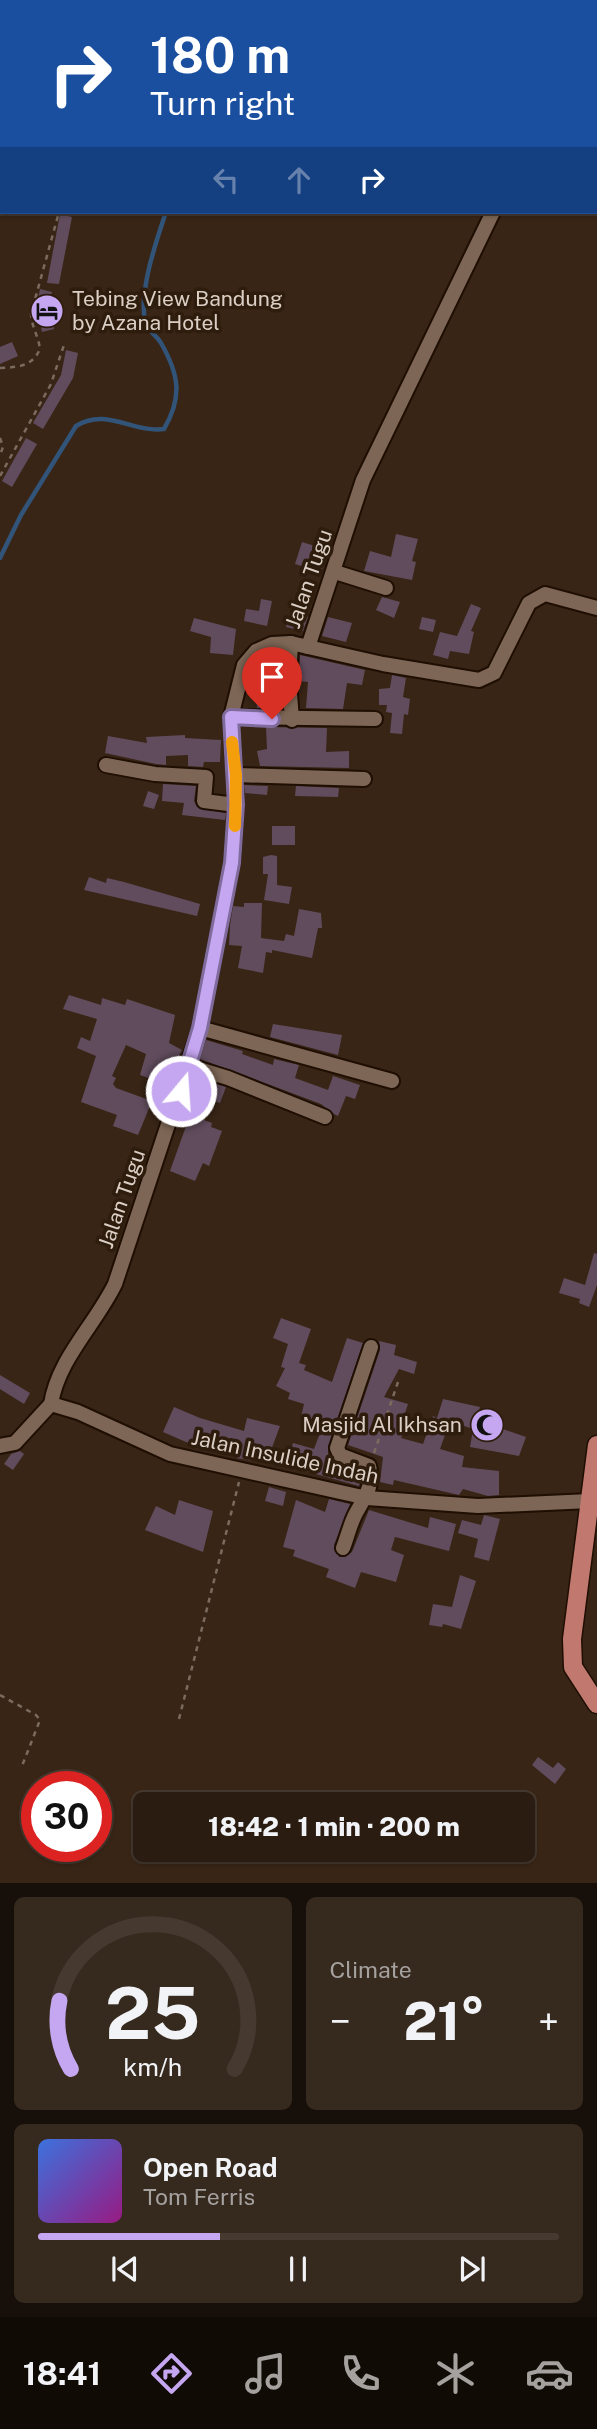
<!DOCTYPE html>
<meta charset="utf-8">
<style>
:root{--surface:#2a1c10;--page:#36291e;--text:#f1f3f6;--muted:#a5a19f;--line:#463a30;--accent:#c5a6f0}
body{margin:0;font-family:"Public Sans",sans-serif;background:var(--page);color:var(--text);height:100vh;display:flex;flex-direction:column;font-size:26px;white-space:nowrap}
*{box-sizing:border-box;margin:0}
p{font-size:23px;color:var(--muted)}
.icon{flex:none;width:38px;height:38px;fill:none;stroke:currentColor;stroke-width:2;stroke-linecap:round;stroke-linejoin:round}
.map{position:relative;height:1883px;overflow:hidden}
.side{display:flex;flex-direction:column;gap:14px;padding:14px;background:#170f09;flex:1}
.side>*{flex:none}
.guide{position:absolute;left:0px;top:0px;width:598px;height:214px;box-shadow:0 2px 5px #0004,0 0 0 2px var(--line);background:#1a4fa0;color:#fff;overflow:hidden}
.speed{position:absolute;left:21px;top:1771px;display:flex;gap:14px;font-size:35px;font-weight:700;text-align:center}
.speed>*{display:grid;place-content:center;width:91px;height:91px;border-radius:50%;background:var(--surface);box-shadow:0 2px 5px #0004,0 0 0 2px var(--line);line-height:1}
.speed .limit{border:10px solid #d22;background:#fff;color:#111}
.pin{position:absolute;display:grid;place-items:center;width:60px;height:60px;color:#fff;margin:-72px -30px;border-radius:50% 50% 50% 0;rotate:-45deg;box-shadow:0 0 7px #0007}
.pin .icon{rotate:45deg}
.me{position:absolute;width:77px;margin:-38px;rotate:18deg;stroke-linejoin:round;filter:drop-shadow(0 0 5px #0008)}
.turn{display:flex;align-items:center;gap:24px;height:147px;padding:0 35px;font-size:32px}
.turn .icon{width:91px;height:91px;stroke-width:2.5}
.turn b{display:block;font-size:49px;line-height:60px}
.lanes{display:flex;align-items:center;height:66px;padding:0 35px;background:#0003;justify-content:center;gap:35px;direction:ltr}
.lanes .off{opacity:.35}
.big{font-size:52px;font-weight:800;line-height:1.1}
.side .card{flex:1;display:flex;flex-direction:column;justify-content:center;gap:10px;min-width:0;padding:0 24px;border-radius:10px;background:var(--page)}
.side .dial{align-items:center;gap:0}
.dial svg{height:182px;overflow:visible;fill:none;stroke:var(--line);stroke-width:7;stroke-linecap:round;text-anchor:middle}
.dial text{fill:var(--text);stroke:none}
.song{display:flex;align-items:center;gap:21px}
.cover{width:84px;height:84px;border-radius:10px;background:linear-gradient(135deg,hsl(220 70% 55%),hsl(310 70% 35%))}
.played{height:7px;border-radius:4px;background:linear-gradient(90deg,var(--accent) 35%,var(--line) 35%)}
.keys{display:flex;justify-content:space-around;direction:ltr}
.heat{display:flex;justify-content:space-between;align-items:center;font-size:38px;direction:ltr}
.side .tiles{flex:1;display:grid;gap:14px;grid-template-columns:1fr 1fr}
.card:last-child{grid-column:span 2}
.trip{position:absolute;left:133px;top:1792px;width:402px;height:70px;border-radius:10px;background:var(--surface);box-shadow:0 2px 5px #0004,0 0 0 2px var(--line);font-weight:800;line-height:70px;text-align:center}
.tabs{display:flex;height:112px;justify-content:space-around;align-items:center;background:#110b06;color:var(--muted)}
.tabs .icon{width:49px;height:49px}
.tabs .on{color:var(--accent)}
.tabs b{font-size:32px;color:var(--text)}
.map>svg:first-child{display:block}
</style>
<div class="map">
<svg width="597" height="1883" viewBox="0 0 597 1883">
<rect width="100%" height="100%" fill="#382516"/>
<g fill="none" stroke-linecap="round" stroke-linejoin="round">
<g stroke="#325479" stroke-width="4.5">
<polyline points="257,2 257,0"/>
<path d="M0,558L21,515L76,426C107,407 132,433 164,429C182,398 180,376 161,343C157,336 147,330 145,322C139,290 156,242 166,212"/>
</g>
</g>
<g fill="#614c5d">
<polygon points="60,214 72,217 59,284 47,283"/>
<polygon points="40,289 52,292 49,304 54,329 42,332 37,304"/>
<polygon points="12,342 18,356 0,364 0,347"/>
<polygon points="66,350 78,353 73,378 43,429 33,423 61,375"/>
<polygon points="26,438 37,444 12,487 2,481"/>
<polygon points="396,534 418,539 412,561 416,562 412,580 364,571 370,551 391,557"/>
<polygon points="302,542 328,550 321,572 295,564"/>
<polygon points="382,597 400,602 394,618 376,610"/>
<polygon points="261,599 272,601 267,626 244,621 246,609 259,611"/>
<polygon points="471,604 481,608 471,631 474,632 469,654 450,651 448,659 433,655 440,632 457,636"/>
<polygon points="290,612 308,617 303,631 286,627"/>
<polygon points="328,617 352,623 346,642 322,636"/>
<polygon points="422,617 436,620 433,632 419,629"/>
<polygon points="194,618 236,629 233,655 210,653 211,637 190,631"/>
<polygon points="300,655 365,670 362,685 347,683 343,709 306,708 308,682 299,681"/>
<polygon points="275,661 280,662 281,708 257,708 256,693 259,693 264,668 272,670"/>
<polygon points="392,675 406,678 403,697 410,699 408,715 404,714 402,734 390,733 392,713 386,712 387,705 379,705 379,689 390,688"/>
<polygon points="266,727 327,728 326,752 349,751 349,768 260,766 257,751 267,749"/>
<polygon points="185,735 185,738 221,740 220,762 204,762 203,767 188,766 188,755 166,756 166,765 156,764 105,753 108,736 147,743 146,737"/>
<polygon points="163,784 196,786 194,801 198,808 226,813 225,820 182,815 184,803 162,801"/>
<polygon points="244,785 268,786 267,795 245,793"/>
<polygon points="296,786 339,788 338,797 295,796"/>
<polygon points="148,791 159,795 154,809 143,806"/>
<rect x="272" y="826" width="23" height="19"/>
<polygon points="271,855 277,856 277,885 292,887 289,904 264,900 268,874 263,874 263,857"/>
<polygon points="89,877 106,883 107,878 124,882 200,904 197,916 84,890"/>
<polygon points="244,903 262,903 261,938 284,941 286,934 294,936 299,909 321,913 322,928 318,928 312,958 272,950 272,953 266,952 263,973 238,968 242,946 229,945 230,925 233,906 244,907"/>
<polygon points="69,995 101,1005 102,998 125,1005 127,999 175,1015 169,1043 182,1050 175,1062 168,1058 160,1082 140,1075 146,1054 126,1045 112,1076 116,1078 113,1084 116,1088 152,1101 138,1135 113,1126 117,1115 81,1102 96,1056 77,1048 81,1037 90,1041 97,1019 63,1009"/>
<polygon points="273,1024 342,1035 338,1055 270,1037"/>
<polygon points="206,1040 243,1051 242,1054 273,1065 274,1059 299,1065 295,1078 328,1090 333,1076 360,1085 355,1099 346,1096 338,1116 334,1114 321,1104 200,1059"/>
<polygon points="195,1078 226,1087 220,1103 190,1092"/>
<polygon points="190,1115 212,1123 211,1127 222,1131 209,1166 203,1163 195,1181 170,1171"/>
<polygon points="594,1253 597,1254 597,1285 589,1307 579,1303 580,1299 559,1293 564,1278 585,1285"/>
<polygon points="281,1318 311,1329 299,1363 306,1365 304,1370 332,1382 347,1338 363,1343 328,1446 328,1463 361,1476 359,1486 287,1466 293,1443 314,1449 323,1425 301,1417 304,1404 288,1399 290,1393 276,1386 285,1368 281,1367 288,1344 273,1338"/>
<polygon points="379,1341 396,1345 394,1355 417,1362 414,1374 399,1369 384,1397 408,1404 399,1432 403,1434 401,1438 423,1444 433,1416 437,1418 443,1399 480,1407 478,1415 499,1423 497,1427 526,1437 519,1456 470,1447 473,1429 450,1421 440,1449 464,1456 462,1467 499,1471 499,1495 488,1496 463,1489 459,1495 394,1480 393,1485 380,1482 383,1457 348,1445 380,1350"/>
<polygon points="0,1375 30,1393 24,1404 0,1389"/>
<polygon points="174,1407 200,1418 244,1431 247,1418 280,1426 267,1461 254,1456 253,1461 237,1458 237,1455 186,1442 163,1432"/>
<polygon points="20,1451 24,1454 13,1470 4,1464 11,1454"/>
<polygon points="269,1487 286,1492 283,1506 265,1501"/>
<polygon points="329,1499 350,1504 334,1545 339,1557 345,1557 352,1552 369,1510 428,1528 430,1517 456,1524 449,1551 395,1537 391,1550 404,1555 396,1582 361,1572 355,1588 326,1577 329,1569 293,1556 295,1550 283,1547 296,1500 325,1512"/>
<polygon points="179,1500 213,1511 203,1552 145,1530 156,1506 175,1515"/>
<polygon points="484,1515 500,1519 489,1561 474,1557 478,1539 458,1533 462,1520 481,1525"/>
<polygon points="460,1575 476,1581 461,1629 443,1624 442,1627 429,1625 433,1604 452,1607"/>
<polygon points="538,1757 553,1768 558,1762 566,1769 555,1784 532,1765"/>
</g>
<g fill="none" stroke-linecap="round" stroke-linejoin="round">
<defs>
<g id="minor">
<polyline points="37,2 37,0"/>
<polyline points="0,154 2,151"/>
<polyline points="335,572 386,588"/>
<polyline points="291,643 289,681 292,720"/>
<polyline points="308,647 383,664 479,680 494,673 529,603 545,594 597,608"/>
<polyline points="231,717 375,719"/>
<polyline points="106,765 155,774 206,777 204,801 236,805"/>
<polyline points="236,775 364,779"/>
<polyline points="200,1028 392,1081"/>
<polyline points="189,1066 228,1078 325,1117"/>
<path d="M51,1404C58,1359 95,1325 115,1284L200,1028L232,863L236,805L231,717L244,665L256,651L272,644L291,643L308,647L363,480L493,212"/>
<polyline points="0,1446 15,1443 51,1404 78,1412 170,1454 367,1498 478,1506 590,1501"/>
<path d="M343,1548C347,1538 350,1525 355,1515C363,1499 375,1486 369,1466L340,1455L337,1448L371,1347"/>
</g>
<polyline id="major" points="597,1445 572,1639 573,1667 597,1704"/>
</defs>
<use href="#minor" stroke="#1f0e02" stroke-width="18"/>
<use href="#major" stroke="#1f0e02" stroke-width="21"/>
<g stroke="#7b6b5e" stroke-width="2.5" stroke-dasharray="5 5" stroke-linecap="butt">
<path d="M0,368C18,367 32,367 40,349C38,335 32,328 31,314L59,212"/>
<polyline points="0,438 3,447 0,455"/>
<polyline points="0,476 51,384 64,345"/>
<polyline points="374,1453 398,1382"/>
<polyline points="0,1695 36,1715 40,1720 22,1766"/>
<polyline points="179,1719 239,1482"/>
</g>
<use href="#minor" stroke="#7d6655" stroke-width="14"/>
<use href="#major" stroke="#c1796f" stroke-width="18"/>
</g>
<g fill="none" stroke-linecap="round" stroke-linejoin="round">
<defs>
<polyline id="route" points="181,1091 200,1028 232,863 236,805 231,717 272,719"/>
</defs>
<use href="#route" stroke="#806c9c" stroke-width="18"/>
<use href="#route" stroke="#c5a6f0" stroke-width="12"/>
<polyline stroke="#f59e0b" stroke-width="12" points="232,742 236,775 235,826"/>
</g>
<defs>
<symbol id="hotel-disc" viewBox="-11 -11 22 22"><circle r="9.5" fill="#c5a6f0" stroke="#2e1c0d"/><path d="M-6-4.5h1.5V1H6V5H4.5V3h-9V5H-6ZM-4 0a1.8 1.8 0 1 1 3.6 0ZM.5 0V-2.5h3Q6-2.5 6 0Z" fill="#111"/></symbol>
<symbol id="mosque-disc" viewBox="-11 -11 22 22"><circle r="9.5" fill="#c5a6f0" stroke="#2e1c0d"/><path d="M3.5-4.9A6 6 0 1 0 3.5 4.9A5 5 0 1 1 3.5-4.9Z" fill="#111"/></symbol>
</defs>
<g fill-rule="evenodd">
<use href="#hotel-disc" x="28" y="292" width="38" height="38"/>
<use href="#mosque-disc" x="468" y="1406" width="38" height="38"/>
</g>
<g text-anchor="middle" stroke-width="7" stroke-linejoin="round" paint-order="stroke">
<g font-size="21" fill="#dbcfc5" stroke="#2e1c0d" text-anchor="start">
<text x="72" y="306">Tebing View Bandung<tspan x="72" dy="24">by Azana Hotel</tspan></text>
<text x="462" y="1432" text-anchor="end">Masjid Al Ikhsan</text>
</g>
<g font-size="21" fill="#dbcfc5" stroke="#2e1c0d">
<text transform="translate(309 579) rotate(-71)" y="7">Jalan Tugu</text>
<text transform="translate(122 1199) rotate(-71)" y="7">Jalan Tugu</text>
<text transform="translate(285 1457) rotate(12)" y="7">Jalan Insulide Indah</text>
</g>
</g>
</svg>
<div class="speed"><div class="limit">30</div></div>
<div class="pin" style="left:272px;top:719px;background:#d93025"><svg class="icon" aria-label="arrive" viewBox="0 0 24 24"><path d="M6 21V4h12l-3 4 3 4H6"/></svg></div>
<svg class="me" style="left:181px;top:1091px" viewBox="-20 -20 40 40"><circle r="17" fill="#c5a6f0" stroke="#fff" stroke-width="3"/><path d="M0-11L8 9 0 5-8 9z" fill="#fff"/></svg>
<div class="trip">18:42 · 1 min · 200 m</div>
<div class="guide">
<div class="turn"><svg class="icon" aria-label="right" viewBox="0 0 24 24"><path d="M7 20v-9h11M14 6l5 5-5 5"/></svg><div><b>180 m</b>Turn right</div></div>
<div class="lanes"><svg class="icon off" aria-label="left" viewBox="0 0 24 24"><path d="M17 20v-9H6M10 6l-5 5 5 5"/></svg><svg class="icon off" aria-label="ahead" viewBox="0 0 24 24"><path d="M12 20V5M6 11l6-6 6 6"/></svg><svg class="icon" aria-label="right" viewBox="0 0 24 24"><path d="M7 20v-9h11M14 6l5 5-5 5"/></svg></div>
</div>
</div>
<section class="side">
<div class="tiles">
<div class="card dial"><svg viewBox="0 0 100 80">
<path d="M14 69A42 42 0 1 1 86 69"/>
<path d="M14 69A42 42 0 0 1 9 39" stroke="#c5a6f0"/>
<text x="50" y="56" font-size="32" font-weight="700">25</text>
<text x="50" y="72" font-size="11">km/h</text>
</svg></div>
<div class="card"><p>Climate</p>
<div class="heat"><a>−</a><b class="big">21°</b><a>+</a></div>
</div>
<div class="card">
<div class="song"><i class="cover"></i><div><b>Open Road</b><p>Tom Ferris</p></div></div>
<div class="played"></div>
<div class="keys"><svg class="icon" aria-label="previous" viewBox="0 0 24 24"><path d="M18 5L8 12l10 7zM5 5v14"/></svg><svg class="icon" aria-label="pause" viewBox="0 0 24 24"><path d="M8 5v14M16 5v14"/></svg><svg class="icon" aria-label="next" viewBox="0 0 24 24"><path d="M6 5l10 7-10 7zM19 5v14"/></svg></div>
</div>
</div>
</section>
<nav class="tabs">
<b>18:41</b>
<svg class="icon on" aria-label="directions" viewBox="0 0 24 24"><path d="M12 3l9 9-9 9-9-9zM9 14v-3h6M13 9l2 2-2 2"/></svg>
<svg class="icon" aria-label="music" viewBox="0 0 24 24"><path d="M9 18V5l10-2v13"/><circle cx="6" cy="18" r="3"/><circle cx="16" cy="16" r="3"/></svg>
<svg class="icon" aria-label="phone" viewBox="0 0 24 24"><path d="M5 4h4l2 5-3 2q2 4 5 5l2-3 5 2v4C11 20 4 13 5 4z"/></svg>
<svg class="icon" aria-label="climate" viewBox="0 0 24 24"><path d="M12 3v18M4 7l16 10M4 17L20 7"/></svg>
<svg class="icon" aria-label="car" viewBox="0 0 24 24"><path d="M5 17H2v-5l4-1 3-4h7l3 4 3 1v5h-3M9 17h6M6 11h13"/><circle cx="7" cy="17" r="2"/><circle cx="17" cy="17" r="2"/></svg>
</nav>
